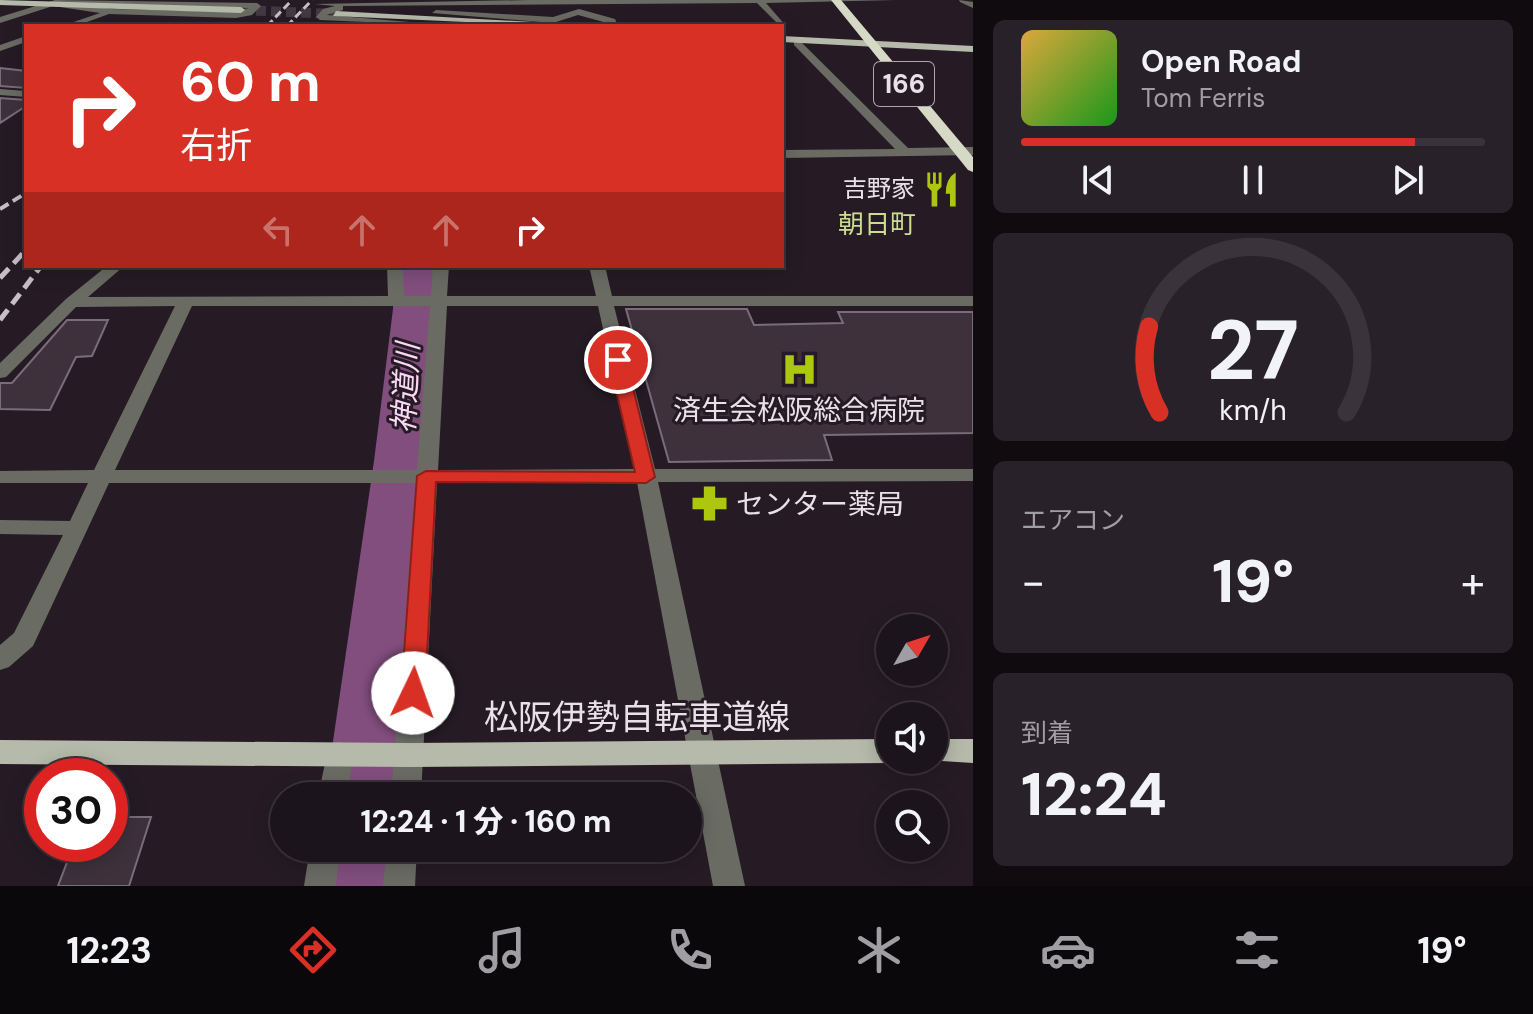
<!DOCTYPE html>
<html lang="ja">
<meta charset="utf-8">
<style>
:root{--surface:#1c141c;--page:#292129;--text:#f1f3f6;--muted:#a09ea3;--line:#3a333b;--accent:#d93025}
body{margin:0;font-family:"DM Sans","Noto Sans JP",sans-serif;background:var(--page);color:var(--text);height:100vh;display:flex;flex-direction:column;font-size:30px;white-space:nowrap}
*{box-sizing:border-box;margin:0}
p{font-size:26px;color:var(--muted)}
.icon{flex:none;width:44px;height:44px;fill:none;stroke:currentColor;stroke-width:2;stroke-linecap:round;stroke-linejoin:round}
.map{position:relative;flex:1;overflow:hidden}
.sheet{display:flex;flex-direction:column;gap:20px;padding:20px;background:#0f0b0f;width:560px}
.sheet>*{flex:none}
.hud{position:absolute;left:24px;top:24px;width:760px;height:244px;border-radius:0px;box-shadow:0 4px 20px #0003,0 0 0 2px var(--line);background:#d93025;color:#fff;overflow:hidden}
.needle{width:52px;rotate:51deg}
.buttons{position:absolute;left:876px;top:614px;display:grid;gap:16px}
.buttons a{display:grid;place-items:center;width:72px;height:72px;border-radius:50%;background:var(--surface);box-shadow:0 4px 20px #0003,0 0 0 2px var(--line);font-size:40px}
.speed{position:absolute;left:24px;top:758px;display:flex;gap:16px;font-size:40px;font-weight:700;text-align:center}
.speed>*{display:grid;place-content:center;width:104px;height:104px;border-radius:50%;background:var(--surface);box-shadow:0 4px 20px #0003,0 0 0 2px var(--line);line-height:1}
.speed .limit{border:12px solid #d22;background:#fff;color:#111}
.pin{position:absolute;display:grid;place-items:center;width:68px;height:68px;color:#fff;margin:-34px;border:4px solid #fff;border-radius:50%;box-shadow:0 2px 8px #0007}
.me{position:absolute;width:88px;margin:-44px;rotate:3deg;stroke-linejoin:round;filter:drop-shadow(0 0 6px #0008)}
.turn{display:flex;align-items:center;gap:28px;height:168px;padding:0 24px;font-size:36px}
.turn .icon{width:104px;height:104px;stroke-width:2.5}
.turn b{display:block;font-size:56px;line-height:68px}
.lanes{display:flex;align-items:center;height:76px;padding:0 24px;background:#0003;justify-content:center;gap:40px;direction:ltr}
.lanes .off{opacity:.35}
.big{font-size:60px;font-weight:800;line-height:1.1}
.sheet .card{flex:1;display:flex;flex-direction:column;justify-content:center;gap:12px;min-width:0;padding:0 28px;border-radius:12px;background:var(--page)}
.sheet .dial{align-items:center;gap:0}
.dial svg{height:208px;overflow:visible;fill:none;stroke:var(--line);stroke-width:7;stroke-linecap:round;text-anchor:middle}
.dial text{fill:var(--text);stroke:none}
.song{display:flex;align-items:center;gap:24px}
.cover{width:96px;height:96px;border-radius:12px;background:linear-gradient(135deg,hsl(40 70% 55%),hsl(120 70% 35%))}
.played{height:8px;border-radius:4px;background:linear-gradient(90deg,var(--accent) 85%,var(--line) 85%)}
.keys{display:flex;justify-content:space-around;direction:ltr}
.heat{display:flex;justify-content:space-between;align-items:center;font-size:44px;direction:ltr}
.trip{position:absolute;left:270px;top:782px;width:432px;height:80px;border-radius:40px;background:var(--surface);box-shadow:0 4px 20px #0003,0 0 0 2px var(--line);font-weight:800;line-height:80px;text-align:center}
.tab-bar{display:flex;height:128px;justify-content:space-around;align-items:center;background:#0b080b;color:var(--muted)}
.tab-bar .icon{width:56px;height:56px}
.tab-bar .on{color:var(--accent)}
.tab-bar b{font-size:36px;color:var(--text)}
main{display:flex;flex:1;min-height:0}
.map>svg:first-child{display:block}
</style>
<main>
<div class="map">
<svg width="973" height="886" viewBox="0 0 973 886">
<rect width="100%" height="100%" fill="#261b25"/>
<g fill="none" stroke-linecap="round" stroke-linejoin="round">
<g fill="#824e7e" fill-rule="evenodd">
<polygon points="393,266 435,266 437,309 430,461 403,796 325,796 374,461 393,309"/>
<polygon points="318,848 400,848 398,886 312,886"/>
</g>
</g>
<g fill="#3e313c" stroke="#7a6c79" stroke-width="2">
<polygon points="0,68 26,71 26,88 0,86"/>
<polygon points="0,98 26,100 26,106 0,123"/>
<polygon points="626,309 747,309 754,325 843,323 838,312 973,312 973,433 824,435 832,460 669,462"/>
<polygon points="67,320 108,320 92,356 76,357 50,410 0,409 0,383 12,383"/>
<polygon points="110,817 151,817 129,886 58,886 74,844 110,844"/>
</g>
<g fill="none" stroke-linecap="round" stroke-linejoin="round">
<polyline stroke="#433942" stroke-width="10" stroke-dasharray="10 5" stroke-linecap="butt" points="241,10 336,14"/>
<g fill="#6a6c64" fill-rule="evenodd">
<path d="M55,0L257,3L261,6L252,15L236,18L109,14L76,26H62L100,13L53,6L0,23V17ZM75,4H84L249,8L236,12L112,9Z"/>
<polygon points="529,0 896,0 766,3 786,26 782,28 757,3 343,6 343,10 327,15 457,26 320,20 316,17 323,9 335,6 315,4"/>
<polygon points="959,0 973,2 973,8 960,2"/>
<polygon points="579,9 615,19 618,26 578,15 553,23 432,13 436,10 553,17"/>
<polygon points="26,36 26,42 0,51 0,45"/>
<polygon points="794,41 800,41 908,148 973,147 973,155 782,158 782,150 895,149 794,45"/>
<polygon points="0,89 26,91 26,97 0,95"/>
<path d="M107,266H124L88,297L388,296L387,266H403L404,296H431L433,266H449L447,296H596L589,266H605L612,296H973V306H614L655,469H973V481L658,482L745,886H713L637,482L437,483L421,796H391L416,483H109L33,646L9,667L0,670V645L14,633L63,535L0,534V520L70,521L88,483H0V471L94,470L175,306L76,307L6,377L0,378V363L66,299ZM192,306H430L417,470H115ZM447,306H598L634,469L438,470Z"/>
<polygon points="339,741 349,745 353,753 348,796 318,796 329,745"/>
<polygon points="310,848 340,848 336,886 304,886"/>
<polygon points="387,848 417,848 415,886 383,886"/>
</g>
<g fill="#b6baaa" fill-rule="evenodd">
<polygon points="0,0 241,7 245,10 241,13 0,5"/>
<polygon points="336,11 551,23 556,26 333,16"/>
<polygon points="782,36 973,46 973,52 782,42"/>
<polygon points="890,739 890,760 898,760 890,763 409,767 0,764 0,740 409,743"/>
<polygon points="934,739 973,739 973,763 926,760 934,760"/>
</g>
<polygon fill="#d5d9c6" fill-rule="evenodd" points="831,0 841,0 973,157 973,172 968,170"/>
<g stroke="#c8bfc6" stroke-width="3" stroke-dasharray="8 4" stroke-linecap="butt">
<polyline points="267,26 292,0"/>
<polyline points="287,26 312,0"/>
</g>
<polyline stroke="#c8bfc6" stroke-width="4" stroke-dasharray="10 5" stroke-linecap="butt" points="0,209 26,193"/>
<g stroke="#c8bfc6" stroke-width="5" stroke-dasharray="13 7" stroke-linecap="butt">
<polyline points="0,278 26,250"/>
<polyline points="0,320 41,266"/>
</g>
</g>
<polygon fill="#d93025" stroke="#8d1f18" stroke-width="2" points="618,356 626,360 655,477 646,483 436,482 425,693 421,700 404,700 401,693 417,476 426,471 635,472 609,360"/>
<defs>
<symbol id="restaurant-bare" viewBox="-9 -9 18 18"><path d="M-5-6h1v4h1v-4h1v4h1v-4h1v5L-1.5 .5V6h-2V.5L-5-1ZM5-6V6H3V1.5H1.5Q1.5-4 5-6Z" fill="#adc60e" stroke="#261b25" stroke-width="2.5" paint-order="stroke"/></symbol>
<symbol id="hospital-bare" viewBox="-9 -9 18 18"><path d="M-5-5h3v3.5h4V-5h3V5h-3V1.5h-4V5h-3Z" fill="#adc60e" stroke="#261b25" stroke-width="2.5" paint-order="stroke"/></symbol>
<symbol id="pharmacy-bare" viewBox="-9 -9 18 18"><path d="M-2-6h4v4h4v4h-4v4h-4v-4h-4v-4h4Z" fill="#adc60e" stroke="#261b25" stroke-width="2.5" paint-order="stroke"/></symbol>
</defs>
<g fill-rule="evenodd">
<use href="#restaurant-bare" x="916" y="164" width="51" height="51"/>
<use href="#hospital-bare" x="774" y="344" width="51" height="51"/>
<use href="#pharmacy-bare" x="684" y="478" width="51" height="51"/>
</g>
<g text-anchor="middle" stroke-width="6" stroke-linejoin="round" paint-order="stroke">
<g font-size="24" fill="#eae1e8" stroke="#261b25" text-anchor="end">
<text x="915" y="197">吉野家</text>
</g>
<rect fill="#261b25" stroke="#afa6ae" stroke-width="2" x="874" y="62" width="60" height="44" rx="6"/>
<g font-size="26" font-weight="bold" fill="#eae1e8">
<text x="904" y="93">166</text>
</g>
<g font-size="26" fill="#ccdd91" stroke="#261b25">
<text x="877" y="233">朝日町</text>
</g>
<g font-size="28" fill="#eae1e8" stroke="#261b25">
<text x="799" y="420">済生会松阪総合病院</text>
<text x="736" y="514" text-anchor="start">センター薬局</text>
</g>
<g font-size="30" font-style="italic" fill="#f8d8f4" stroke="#261b25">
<text transform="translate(406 388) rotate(-87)" y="10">神道川</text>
</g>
<g font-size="34" fill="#eae1e8" stroke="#261b25">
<text x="637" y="729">松阪伊勢自転車道線</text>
</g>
</g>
</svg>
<div class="buttons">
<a><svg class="needle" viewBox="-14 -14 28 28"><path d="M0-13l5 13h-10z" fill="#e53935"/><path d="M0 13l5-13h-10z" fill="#a09ea3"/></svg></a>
<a><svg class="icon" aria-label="sound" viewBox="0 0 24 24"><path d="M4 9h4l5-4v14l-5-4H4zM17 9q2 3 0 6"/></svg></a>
<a><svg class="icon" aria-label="search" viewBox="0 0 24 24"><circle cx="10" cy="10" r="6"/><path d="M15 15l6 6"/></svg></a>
</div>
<div class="speed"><div class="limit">30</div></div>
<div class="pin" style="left:618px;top:360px;background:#d93025"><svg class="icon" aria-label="arrive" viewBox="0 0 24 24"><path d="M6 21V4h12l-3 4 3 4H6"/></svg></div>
<svg class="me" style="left:413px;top:693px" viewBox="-20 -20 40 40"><circle r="19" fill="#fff"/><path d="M0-13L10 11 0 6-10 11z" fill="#d93025"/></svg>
<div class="trip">12:24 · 1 分 · 160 m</div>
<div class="hud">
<div class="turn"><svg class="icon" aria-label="right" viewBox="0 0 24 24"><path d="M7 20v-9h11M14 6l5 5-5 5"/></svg><div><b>60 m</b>右折</div></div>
<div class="lanes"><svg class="icon off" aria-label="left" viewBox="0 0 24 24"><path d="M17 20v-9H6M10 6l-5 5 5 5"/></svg><svg class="icon off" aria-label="ahead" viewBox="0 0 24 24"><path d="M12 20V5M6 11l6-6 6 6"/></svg><svg class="icon off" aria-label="ahead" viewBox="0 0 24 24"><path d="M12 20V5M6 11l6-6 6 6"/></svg><svg class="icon" aria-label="right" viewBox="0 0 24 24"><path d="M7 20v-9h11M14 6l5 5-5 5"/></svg></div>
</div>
</div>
<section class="sheet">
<div class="card">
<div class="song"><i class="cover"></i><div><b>Open Road</b><p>Tom Ferris</p></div></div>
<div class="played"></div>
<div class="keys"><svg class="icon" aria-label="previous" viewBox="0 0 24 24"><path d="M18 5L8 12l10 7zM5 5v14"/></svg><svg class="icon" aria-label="pause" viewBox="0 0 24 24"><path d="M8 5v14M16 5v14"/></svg><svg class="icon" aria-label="next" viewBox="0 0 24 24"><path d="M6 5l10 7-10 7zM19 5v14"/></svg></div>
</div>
<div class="card dial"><svg viewBox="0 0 100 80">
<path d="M14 69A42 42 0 1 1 86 69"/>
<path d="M14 69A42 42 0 0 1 10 36" stroke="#d93025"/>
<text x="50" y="56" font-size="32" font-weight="700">27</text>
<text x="50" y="72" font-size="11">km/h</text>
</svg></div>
<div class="card"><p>エアコン</p>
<div class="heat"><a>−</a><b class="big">19°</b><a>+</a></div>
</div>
<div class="card"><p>到着</p><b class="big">12:24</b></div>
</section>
</main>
<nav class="tab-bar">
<b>12:23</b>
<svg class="icon on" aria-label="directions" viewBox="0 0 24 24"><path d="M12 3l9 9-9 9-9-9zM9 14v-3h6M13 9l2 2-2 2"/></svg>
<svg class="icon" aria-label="music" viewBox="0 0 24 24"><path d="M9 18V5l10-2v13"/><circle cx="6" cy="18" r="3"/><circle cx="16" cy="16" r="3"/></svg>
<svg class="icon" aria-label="phone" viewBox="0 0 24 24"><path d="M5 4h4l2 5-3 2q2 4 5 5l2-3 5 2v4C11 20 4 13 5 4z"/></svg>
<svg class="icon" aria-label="climate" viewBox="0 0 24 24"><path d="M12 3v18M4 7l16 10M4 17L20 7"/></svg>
<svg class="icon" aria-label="car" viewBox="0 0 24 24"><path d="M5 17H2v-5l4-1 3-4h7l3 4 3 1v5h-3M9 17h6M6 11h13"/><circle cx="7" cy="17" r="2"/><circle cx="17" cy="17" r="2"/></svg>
<svg class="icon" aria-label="filters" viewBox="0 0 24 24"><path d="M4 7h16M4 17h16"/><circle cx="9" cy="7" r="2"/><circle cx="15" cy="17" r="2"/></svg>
<b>19°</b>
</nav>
